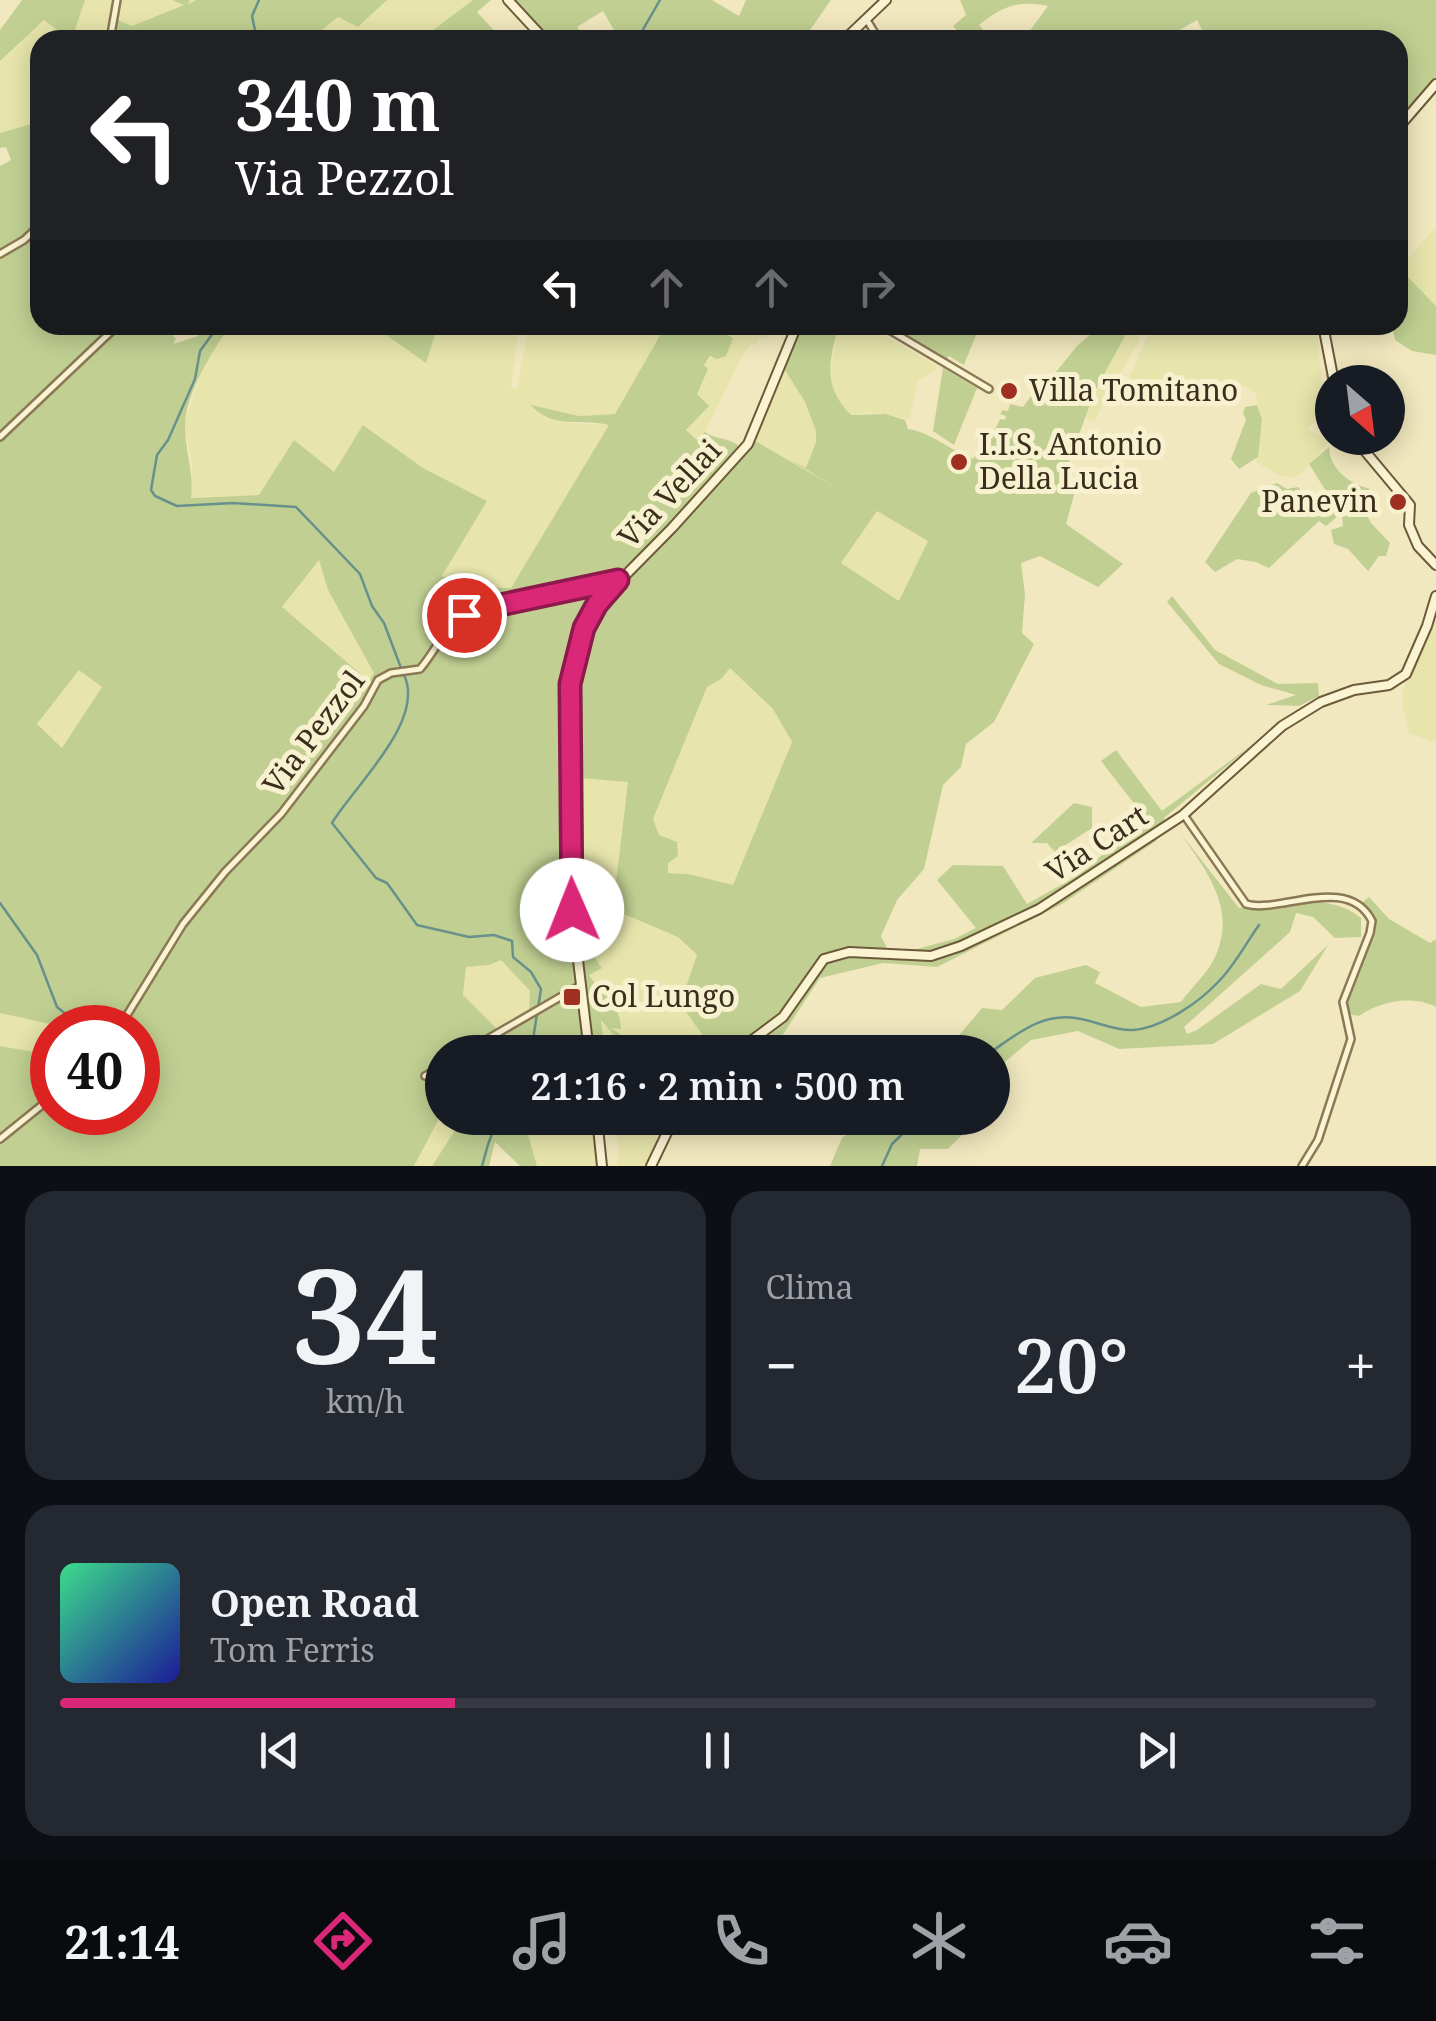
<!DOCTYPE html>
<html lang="it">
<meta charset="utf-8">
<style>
:root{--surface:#171b24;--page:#242831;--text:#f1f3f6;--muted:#9ea1a6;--line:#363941;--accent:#db2777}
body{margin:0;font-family:"Noto Serif",serif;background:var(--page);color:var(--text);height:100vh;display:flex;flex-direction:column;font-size:38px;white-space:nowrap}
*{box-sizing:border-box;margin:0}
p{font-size:32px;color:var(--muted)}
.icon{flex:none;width:55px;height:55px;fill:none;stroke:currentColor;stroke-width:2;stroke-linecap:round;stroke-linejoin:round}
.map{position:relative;height:1166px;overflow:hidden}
.side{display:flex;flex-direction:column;gap:25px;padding:25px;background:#0d0f14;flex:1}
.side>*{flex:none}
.top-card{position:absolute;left:30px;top:30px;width:1378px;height:305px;border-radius:30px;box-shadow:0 5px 25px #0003;background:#202124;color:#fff;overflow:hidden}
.needle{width:65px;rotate:152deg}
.controls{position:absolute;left:1315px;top:365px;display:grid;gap:20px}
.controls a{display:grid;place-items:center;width:90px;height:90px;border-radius:50%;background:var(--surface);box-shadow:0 5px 25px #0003;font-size:50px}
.speed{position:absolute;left:30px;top:1005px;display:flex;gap:20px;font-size:50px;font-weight:700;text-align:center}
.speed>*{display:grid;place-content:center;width:130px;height:130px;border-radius:50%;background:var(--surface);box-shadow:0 5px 25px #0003;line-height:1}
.speed .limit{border:15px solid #d22;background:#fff;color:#111}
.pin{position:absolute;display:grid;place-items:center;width:85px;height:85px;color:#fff;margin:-42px;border:5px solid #fff;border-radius:50%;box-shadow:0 2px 10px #0007}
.me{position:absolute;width:110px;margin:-55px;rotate:359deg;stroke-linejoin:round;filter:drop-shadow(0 0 8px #0008)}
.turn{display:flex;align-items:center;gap:35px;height:210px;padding:0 40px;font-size:45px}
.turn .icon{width:130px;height:130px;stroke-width:2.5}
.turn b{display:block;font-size:70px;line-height:85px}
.lanes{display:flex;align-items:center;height:95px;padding:0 40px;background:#0003;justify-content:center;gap:50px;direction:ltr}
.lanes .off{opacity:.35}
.big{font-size:75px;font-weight:600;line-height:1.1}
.side .card{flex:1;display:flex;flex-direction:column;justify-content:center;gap:15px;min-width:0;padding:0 35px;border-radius:30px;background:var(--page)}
.side .dial{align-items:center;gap:0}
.dial b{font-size:130px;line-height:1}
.song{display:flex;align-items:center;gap:30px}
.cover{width:120px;height:120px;border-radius:15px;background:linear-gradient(135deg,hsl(150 70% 55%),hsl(240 70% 35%))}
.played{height:10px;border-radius:5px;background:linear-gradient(90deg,var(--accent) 30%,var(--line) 30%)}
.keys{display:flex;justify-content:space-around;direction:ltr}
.heat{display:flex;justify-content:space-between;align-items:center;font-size:55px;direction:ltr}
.side .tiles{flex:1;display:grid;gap:25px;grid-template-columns:1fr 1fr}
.card:last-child{grid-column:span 2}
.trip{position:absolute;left:425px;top:1035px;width:585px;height:100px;border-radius:50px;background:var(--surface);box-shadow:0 5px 25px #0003;font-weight:600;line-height:100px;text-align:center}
.menu{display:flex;height:160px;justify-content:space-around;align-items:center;background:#090b0e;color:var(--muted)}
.menu .icon{width:70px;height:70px}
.menu .current{color:var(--accent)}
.menu b{font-size:45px;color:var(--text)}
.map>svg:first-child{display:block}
</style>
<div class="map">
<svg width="1436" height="1166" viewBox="0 0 1436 1166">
<rect width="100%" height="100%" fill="#f1e8bf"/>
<g fill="#e7e5ac">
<polygon points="85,0 196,0 132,26 110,40 40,40 40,117 31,124 0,133 0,61 44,20 75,30"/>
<polygon points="387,0 473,0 420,40 398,40 385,32 378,40 310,40 338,16 359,27"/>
<polygon points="1436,227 1436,306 1399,269"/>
<polygon points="231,325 374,325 425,362 438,325 519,325 511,388 517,389 529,325 666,325 615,414 579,416 532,406 543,417 568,423 610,425 511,588 484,587 479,593 442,577 487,501 423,468 364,425 333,472 259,495 191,498 192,464 184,424 206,359"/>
<polygon points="709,325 772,325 767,339 759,337 755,345 750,345 739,362 705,432 698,440 686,431 708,406 696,394 708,369 704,365 733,337"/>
<polygon points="839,325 866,325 936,365 936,370 918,381 909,419 866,412 851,415 838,402 831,387 830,370"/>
<polygon points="1131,325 1147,325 1094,421 1085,418 1095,393"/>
<polygon points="1152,325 1316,325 1325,410 1308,429 1329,441 1302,473 1292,478 1278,475 1256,462 1262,419 1256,394 1237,382 1225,381 1215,387 1206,400 1158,378 1150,386 1129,379"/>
<polygon points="783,367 805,402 816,431 816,442 806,469 752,439"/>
<polygon points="877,511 928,541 900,602 841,563"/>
<polygon points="320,558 328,590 375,673 369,681 282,607"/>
<polygon points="1436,596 1436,743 1409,733 1402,702 1406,674"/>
<polygon points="730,668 773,709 792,742 733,886 688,874 668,873 668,863 653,819 707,687 721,679"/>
<polygon points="79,669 102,687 63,748 37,725"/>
<polygon points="570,776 628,782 615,890 572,881"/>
<polygon points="590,900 678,937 697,956 687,984 673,995 717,1052 647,1052 612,1029 628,1052 605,1052 600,1019 612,996 598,989 589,975 592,956 588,932 594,916"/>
<polygon points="501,959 530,991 530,1014 500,1032 463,996 466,966"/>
<polygon points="0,1013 63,1027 52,1028 52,1055 0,1046"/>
<polygon points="442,1113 442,1118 463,1118 432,1166 414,1166"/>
<polygon points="550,1118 597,1118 602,1166 537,1166 525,1124"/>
<polygon points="614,1118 674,1118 651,1166 616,1166 620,1149 614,1132"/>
</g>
<g fill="#c1d092" fill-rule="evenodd">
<polygon points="22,0 85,0 75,30 68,38 44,20 0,61 0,30"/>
<polygon points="172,0 190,0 188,4 196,0 387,0 358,27 338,17 310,40 110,40 112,18 132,26 184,5"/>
<polygon points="473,0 491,0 477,12 500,37 498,40 420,40"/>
<polygon points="512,0 712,0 739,16 746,0 831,0 803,40 611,40 615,32 603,11 577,27 586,40 552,40"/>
<path d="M960,0H1436V77L1398,124V40H1207L1197,20L1162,40H1103L1100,36L1078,31L1075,40H1023L1048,6C1018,0 1003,6 979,25L992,40H965L953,26L966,15Z"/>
<path d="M31,124L40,131V325H169L167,328L176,339L173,344L198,336L207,325H231C213,349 185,395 185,426C185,452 194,470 191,498L259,495L294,440L334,472L363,425L423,468L487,501L442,576L479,593L484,587L511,588L609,425C584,418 551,430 531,405L579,416L615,414L666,325H709L733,338L726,356L717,359L710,356L704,365L708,369L697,394L709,406L686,430L697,440L705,432C716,440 727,437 738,445L734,457L600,596L587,612L577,638L597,604L752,439L838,489L787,458L806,468L816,442V431L805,402L783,367L801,325H839C829,361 822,386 851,415L885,414L905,420L908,429C931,432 951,451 973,459L984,443L988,444L1000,419L1005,420L1006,416L1000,414L1003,410L1008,411L1010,404L1023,407L1039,385L1043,388L1077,346L1091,334L1082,325H1131L1095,391L1064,475L1076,488L1066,524L1123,564L1098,587L1040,556L1021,563L1025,594L1022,633L1034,644L994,722L966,744L961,767L943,785L924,869L897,900L881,936L891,956L954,939L976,928L937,880L953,865L1003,866L1027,904L1077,876L1146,819L1101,761L1116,750L1162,811L1257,741L1165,817L1156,841L1062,904L937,967L883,963L820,978L776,1045L765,1052H715L673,994L687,984L697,955L678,937L591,900C595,926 583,946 602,968L589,975C604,998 618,997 621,1029L611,1028L647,1052H628L601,1020L605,1052H504L492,1044L480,1052H442V1113L414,1166H0V1046L52,1055V1112H138V1028L64,1027L0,1013V166L11,160L6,147L0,148V133ZM877,511L928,541L899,601L841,563ZM319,560L328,590L374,673L369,681L282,607ZM730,668L773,709L792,742L733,885L688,874L668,873V863L678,856L677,842L659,835L653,819L707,687L721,679ZM79,670L102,687L62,748L37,724ZM570,777L628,782L615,890L572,882ZM501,960L530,991L529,1015L500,1032L463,995L466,967L489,965Z"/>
<polygon points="1398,267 1436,306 1436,355 1412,351 1395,340 1392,325 1398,325"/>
<polygon points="372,325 438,325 426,363"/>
<polygon points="884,325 980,325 964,365 949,356 946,360"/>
<polygon points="943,368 977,388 954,445 933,431"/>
<polygon points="1257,405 1262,419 1258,457 1239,469 1231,459 1246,420 1243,413 1245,407"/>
<path d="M1329,447C1330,470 1349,483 1370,489L1360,501L1371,523L1390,543L1386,556H1379L1368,571L1348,549L1334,544L1331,530L1343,526L1342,517L1335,507L1338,516L1326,526L1319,521L1269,568L1256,562L1237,559L1215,572L1205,562L1251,493L1277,483L1287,489L1298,487L1314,506L1331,499L1309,464Z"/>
<polygon points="1172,596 1215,650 1278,684 1318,683 1319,696 1299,706 1266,705 1296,695 1261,685 1219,664 1167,602"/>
<polygon points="1074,803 1092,807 1092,828 1055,852 1047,843 1031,843"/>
<path d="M1181,834L1239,908C1279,904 1327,891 1361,918V937L1335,938L1313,917L1296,913L1290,932L1184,1027L1187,1034L1197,1030L1261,984L1281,989L1328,945L1300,991L1213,1044L1119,1049L1078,1031L1031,1040L993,1072L992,1052H945L982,1008L1002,1010L1035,978L1086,965L1100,972L1095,983L1141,1007L1181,1002C1191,988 1208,973 1215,957C1237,909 1207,872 1181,834Z"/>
<path d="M1369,897L1389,919L1430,943L1436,939V1007C1412,995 1381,1001 1359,1016L1348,1014L1345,1002L1375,921L1362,903Z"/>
<polygon points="463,1118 550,1118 525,1124 537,1166 520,1166 495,1142 489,1166 432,1166"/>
<polygon points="869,1118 974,1118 973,1124 948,1149 920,1149 917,1166 830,1166 842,1138"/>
</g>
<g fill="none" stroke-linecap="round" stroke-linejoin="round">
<g stroke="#69918c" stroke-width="2.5">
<polyline points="257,40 252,16 259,0"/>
<polyline points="637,40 660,0"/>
<polyline points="219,325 200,351 195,379 168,440 157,455 151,490 155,496 177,506 233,503 296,507 360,574 372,606 384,623 401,668"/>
<path d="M404,675C426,721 354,786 332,823L376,878L387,883L417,925L469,937L494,935L512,941L513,957L531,972L541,989L531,1052"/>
<polyline points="0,903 37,955 57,1007 83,1028"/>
<path d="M991,1052C1018,1033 1044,1011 1081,1019C1098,1022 1115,1031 1133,1030C1162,1028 1200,1002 1219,981C1235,965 1246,943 1259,925"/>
<path d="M482,1166C489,1144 488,1128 511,1118"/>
<polyline points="882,1166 892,1144 919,1118"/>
</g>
<defs>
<g id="street">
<polyline points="867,20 879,40"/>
<polyline points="110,40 117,0"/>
<polyline points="1170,40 1171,40"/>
<polyline points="0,254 24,240 40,225"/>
<polyline points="881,325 989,389"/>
<polyline points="0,437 118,325"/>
<path d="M1184,815L1246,904C1279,914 1348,873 1372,921L1370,933L1343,1002L1351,1039L1318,1140L1302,1166"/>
<path d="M119,1028L183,924L225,872L281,814L364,706L378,680L391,673L420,669C434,653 441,634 458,620C473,606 589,586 617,581"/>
<polyline points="465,1052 581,985"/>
<polyline points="425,1076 442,1066"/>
<polyline points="0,1139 52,1097"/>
</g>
<g id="secondary">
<polyline points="508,0 545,40"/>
<polyline points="844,40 886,0"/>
<polyline points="1398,128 1436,84"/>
<polyline points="1323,325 1334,382"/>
<polyline points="1354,438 1410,505 1409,525 1418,546 1436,565"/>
<polyline points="589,1052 572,910 570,685 578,646 597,604 672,528 748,444 797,325"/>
<polyline points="736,1052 783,1017 824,959 849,952 931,956 961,946 1039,909 1183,815 1282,726 1321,702 1354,690 1389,685 1406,674 1427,626 1436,596"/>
<polyline points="597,1118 602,1166"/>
<polyline points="651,1166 674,1118"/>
</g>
</defs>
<use href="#street" stroke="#8b7956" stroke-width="10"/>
<use href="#secondary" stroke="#6d5a39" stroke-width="12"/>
<use href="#street" stroke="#fbf4d3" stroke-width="5"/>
<use href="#secondary" stroke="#fbf4d3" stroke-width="8"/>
</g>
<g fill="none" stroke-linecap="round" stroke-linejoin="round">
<defs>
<polyline id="route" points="464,615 486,608 618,580 597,604 584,628 570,684 572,910"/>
</defs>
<use href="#route" stroke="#8e194d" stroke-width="25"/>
<use href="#route" stroke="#db2777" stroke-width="18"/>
</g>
<g fill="#9f3021" stroke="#f8f1cf" stroke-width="4">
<circle cx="1009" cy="391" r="10"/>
<circle cx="959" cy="462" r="10"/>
<circle cx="1398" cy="502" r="10"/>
<rect x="562" y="987" width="20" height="20" rx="5"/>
</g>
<g text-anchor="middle" stroke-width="10" stroke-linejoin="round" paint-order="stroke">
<g font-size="30" fill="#3a2e1c" stroke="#f8f1cf" text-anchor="start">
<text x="1029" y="401">Villa Tomitano</text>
<text x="979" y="455">I.I.S. Antonio<tspan x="979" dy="34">Della Lucia</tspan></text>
<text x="1378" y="512" text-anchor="end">Panevin</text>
<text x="592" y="1007">Col Lungo</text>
</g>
<g font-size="30" fill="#3a2e1c" stroke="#f8f1cf">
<text transform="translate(670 494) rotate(-47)" y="10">Via Vellai</text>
<text transform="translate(314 733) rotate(-53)" y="10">Via Pezzol</text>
<text transform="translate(1097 844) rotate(-33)" y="10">Via Cart</text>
</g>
</g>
</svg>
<div class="controls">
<a><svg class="needle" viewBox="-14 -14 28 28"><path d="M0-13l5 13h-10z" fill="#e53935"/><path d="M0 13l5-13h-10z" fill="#9ea1a6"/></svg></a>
</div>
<div class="speed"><div class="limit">40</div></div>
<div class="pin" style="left:464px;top:615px;background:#d93025"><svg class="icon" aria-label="arrive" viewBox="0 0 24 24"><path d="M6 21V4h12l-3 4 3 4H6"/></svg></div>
<svg class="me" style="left:572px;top:910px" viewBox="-20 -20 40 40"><circle r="19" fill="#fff"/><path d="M0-13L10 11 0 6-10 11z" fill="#db2777"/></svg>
<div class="trip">21:16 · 2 min · 500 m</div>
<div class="top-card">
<div class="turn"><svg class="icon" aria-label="left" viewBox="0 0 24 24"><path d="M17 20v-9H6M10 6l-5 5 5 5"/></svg><div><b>340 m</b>Via Pezzol</div></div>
<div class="lanes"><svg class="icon" aria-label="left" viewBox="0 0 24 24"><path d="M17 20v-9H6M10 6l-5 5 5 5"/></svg><svg class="icon off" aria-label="ahead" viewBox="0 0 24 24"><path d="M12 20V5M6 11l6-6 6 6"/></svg><svg class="icon off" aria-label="ahead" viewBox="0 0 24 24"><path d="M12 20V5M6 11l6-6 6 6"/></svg><svg class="icon off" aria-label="right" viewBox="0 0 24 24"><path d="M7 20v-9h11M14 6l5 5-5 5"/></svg></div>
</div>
</div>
<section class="side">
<div class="tiles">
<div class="card dial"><b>34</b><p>km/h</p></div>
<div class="card"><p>Clima</p>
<div class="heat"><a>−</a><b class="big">20°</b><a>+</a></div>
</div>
<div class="card">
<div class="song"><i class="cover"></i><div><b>Open Road</b><p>Tom Ferris</p></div></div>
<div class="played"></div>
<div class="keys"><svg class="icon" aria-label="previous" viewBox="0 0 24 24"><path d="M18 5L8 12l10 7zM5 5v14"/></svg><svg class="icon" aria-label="pause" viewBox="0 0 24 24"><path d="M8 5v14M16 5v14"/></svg><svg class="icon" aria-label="next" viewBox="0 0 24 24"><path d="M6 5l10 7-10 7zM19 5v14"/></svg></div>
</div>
</div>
</section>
<nav class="menu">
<b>21:14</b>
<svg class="icon current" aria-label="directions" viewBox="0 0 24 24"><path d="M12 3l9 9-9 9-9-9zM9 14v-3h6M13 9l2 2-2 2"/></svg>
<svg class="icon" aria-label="music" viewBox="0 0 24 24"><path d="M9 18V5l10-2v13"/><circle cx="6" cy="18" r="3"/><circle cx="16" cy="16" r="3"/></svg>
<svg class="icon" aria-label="phone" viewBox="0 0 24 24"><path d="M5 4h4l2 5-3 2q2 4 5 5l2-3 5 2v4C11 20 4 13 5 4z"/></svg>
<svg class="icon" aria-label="climate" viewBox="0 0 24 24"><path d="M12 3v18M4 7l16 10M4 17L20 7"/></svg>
<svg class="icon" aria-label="car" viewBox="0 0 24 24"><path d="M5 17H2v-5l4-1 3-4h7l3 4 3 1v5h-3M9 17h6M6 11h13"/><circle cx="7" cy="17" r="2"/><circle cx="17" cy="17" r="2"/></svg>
<svg class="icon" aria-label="filters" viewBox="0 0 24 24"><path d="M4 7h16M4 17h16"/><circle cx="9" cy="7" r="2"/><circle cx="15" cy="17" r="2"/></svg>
</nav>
